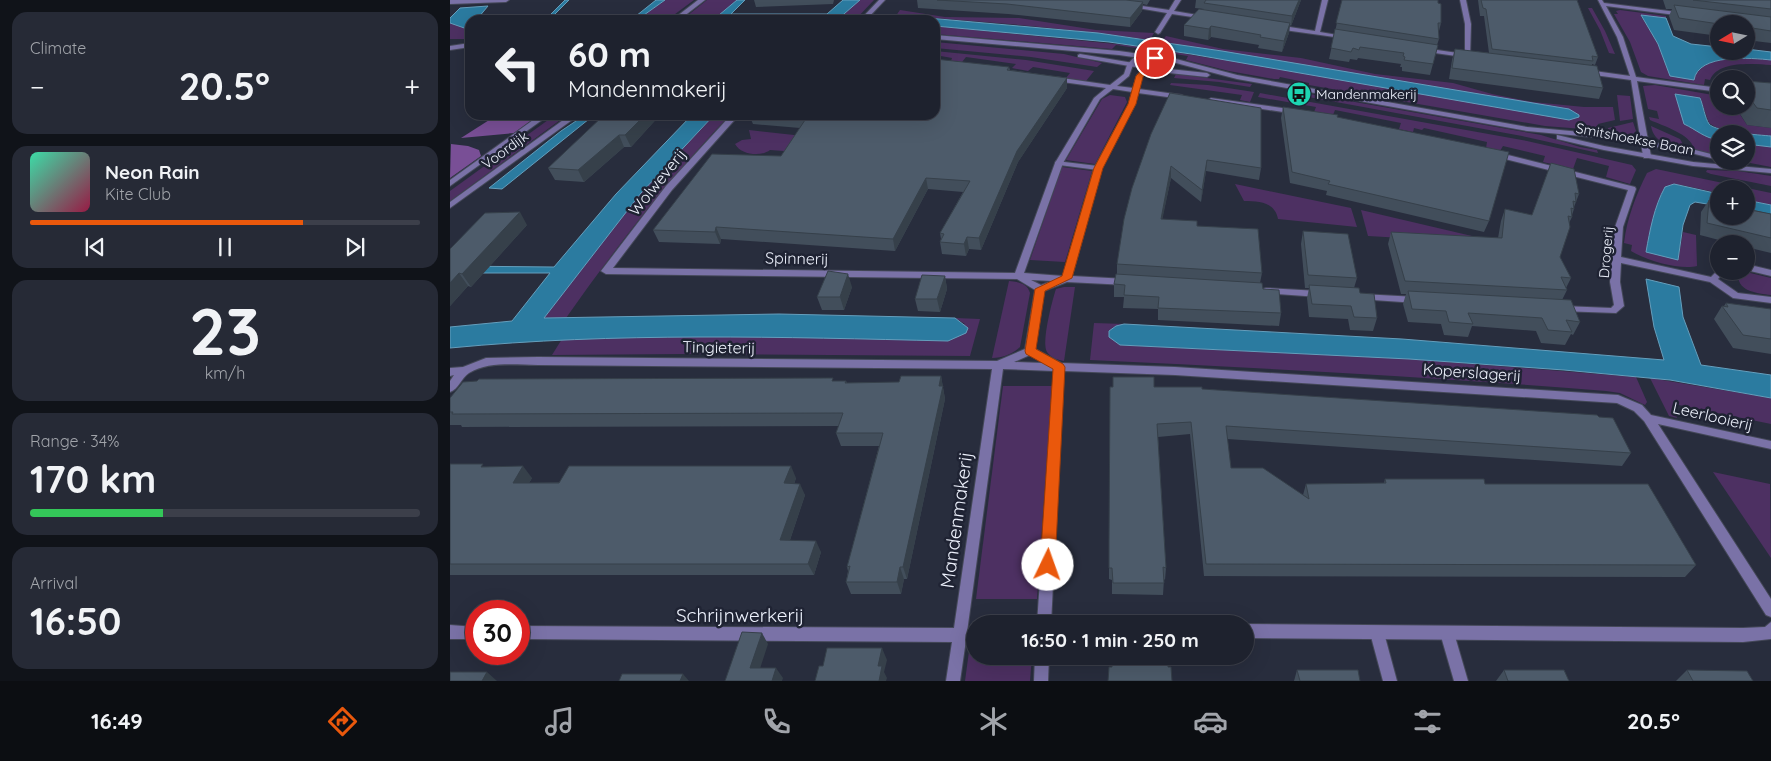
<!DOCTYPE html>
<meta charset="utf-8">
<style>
:root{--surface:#1e222e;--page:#262a36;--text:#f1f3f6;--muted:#a1a4aa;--line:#3c3f4a;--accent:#ea580c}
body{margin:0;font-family:Quicksand,sans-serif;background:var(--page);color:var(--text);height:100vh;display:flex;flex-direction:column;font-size:19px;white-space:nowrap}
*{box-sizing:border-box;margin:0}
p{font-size:16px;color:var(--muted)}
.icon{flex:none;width:28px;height:28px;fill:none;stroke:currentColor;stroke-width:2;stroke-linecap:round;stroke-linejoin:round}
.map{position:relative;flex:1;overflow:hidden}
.panel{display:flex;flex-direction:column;gap:12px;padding:12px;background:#101319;width:450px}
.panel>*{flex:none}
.hud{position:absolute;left:15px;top:15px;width:475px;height:105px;border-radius:15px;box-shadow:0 5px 20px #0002,0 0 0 1px var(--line);background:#1e222e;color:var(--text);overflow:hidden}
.needle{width:32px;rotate:260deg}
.fabs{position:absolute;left:1260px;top:15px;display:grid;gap:10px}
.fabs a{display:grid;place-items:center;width:45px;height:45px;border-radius:50%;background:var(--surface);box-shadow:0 5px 20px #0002,0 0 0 1px var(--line);font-size:25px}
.speed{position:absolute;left:15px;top:600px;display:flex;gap:10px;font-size:25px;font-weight:700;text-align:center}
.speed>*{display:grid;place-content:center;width:65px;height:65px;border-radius:50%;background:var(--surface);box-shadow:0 5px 20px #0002,0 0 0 1px var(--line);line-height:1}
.speed .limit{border:8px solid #d22;background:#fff;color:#111}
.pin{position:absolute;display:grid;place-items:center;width:42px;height:42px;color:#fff;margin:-21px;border:2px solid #fff;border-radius:50%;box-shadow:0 1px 5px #0007}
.me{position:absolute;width:55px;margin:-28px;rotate:3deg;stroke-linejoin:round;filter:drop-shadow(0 0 4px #0008)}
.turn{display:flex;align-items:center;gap:18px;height:105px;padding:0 20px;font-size:22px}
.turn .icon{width:65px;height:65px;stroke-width:2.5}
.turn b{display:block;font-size:35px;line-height:42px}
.big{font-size:38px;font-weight:700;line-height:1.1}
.panel .card{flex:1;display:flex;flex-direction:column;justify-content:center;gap:8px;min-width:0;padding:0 18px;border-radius:15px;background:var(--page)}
.panel .dial{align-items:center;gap:0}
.dial b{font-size:65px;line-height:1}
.song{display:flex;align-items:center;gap:15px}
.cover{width:60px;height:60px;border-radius:8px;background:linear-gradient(135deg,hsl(160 70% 55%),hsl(340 70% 35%))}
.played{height:5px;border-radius:2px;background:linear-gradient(90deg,var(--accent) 70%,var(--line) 70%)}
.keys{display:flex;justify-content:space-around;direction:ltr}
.heat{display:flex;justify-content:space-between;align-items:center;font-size:28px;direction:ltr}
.charge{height:8px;border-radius:4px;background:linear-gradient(90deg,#34c759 34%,var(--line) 0)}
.trip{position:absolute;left:516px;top:615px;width:288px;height:50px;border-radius:25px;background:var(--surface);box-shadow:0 5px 20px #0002,0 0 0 1px var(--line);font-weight:700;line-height:50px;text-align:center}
.dock{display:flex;height:80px;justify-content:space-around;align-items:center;background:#0c0e12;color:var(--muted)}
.dock .icon{width:35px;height:35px}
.dock .on{color:var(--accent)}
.dock b{font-size:22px;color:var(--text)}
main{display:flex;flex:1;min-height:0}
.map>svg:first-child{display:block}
</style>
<main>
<section class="panel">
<div class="card"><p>Climate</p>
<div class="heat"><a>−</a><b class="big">20.5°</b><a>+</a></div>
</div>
<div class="card">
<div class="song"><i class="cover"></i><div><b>Neon Rain</b><p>Kite Club</p></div></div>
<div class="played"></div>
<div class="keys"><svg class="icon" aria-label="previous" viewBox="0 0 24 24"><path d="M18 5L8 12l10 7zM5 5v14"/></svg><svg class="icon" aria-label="pause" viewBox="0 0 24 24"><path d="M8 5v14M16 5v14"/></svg><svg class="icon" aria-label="next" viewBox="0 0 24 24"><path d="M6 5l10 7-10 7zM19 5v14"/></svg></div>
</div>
<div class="card dial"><b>23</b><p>km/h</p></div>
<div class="card"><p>Range · 34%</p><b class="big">170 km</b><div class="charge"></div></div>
<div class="card"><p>Arrival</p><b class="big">16:50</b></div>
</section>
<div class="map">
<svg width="1321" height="681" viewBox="0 0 1321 681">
<rect width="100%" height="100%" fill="#282d3d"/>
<g fill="#4d3062">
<polygon points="215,0 244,0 217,20 187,20"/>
<polygon points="257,0 287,0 263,20 232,20"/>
<polygon points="410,0 424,0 405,20 387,20"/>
<polygon points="1138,8 1142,8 1155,31 1165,54 1159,53 1150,30"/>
<path d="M450,10L495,17L569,18L646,30L704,33L700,40C619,28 537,22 456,16L453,20H443Z"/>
<path d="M1170,10L1216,16V18L1191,16L1208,44L1220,76L1245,75C1259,53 1299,58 1321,60V65C1304,64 1268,60 1260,80L1255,79L1254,85L1198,76L1191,72L1180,42L1164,14H1168L1166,11Z"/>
<polygon points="0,23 20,30 20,39 0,39"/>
<polygon points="485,26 695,47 693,49 666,45 662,49 485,34"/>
<polygon points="716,36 773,49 851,58 925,74 1003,83 1042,94 1083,102 1134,107 1163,107 1165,120 1148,124 1146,130 1095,126 859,85 859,83 830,77 829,79 824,79 779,71 736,60 738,56 704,51 706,49 766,59 772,51 711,42"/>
<polygon points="485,42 614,54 652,63 647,67 581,57 485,48"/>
<polygon points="485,51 576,60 644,71 636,81 616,78 620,73 583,67 578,71 562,68 566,64 516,57 512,62 501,61 502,58 485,55"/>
<polygon points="726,74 802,84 800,87 769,82 724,78"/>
<polygon points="721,83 758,85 804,92 800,102 790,100 792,95 720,85"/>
<path d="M1205,85L1263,95L1269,106L1285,107L1297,125L1321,128V136C1302,134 1275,135 1259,123L1250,98L1235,124C1247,130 1255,138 1269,140V156L1244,149C1241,134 1213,126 1200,120L1199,117L1209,119L1207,111L1198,109L1193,86Z"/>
<polygon points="810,93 1077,141 1182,165 1186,170 1180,184 1156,177 1159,166 1127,158 1123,169 1093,162 1095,156 1053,146 1050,151 1036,148 1037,142 974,128 972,130 964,128 963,132 949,129 951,123 885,110 883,115 864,112 866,107 808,97"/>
<polygon points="854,93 1091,135 1130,147 1147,150 1148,153 1072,136 853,96"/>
<polygon points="660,95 675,97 677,102 645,164 616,160 652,99"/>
<polygon points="1167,95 1180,96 1183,119 1170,121"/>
<polygon points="105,115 117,115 0,201 0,191"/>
<path d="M264,115H280C219,178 166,247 116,318H93L191,193Z"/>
<polygon points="1183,122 1186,131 1179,138 1158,134 1158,128"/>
<path d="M1201,126L1230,139L1235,148C1219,145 1204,143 1201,126Z"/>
<path d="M299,130L426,144L417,157L320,150C311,157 291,155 285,144L292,140L301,139Z"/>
<polygon points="1296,144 1321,147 1321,167 1290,161 1296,161"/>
<polygon points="612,167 642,171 615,262 580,260"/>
<path d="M1206,169L1321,193V205L1296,200V189H1269V193L1231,185H1219L1228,260L1233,232L1246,235L1247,266C1230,270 1197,261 1181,251L1182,245L1174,243C1177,218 1186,195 1197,173Z"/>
<polygon points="1257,170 1288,171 1321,176 1321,186 1261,174 1256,172"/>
<path d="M785,184L901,208L907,227L828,219C825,202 809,201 794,201Z"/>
<polygon points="911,210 1039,240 1039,243 918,236"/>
<path d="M1296,272L1321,278V295C1307,293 1289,292 1288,276Z"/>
<path d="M559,281C569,282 577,283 580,293L570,347C561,355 554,357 542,358Z"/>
<path d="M614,287H625L614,361C608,360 601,358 597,352C591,343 602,301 606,289Z"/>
<polygon points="505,318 530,319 520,356 233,354 102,355 112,339 265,335 515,324"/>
<path d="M644,323L674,324L666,326L670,345L959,359L1186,377L1197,402L1195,405L1170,393L1156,391C984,377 812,368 640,360Z"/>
<polygon points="1200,378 1321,398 1321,424 1224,404 1227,418 1219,416"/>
<polygon points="553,386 602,386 587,599 526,599"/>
<polygon points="1263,472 1320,484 1321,558"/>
<polygon points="520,644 525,644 525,656 582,656 580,681 515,681"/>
</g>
<g fill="#794f96">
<polygon points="47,115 89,115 64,133 11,138"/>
<polygon points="1,144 18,146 29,150 31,156 0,178"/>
</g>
<g fill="#2b7ba0" stroke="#659ebc">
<polygon points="115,0 119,0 100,19 186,16 206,0 215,0 187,20 73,20 96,19"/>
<polygon points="287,0 295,0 281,14 377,14 393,0 410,0 387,20 263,20"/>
<polygon points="38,6 28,18 32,20 20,20 20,30 0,23 0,18 10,8"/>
<path d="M1191,15L1216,18L1223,36L1241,44L1269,47V51H1296V49L1321,52V60C1302,58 1248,53 1244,80L1220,76L1208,44Z"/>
<polygon points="455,16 648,33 772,51 1119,109 1129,115 1129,117 1119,120 741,54 659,42 485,26 485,20 453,20"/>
<path d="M1225,94L1250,98C1253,105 1255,118 1259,124C1266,132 1309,135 1321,136V147L1296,144V134H1269V140C1254,138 1247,130 1234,124Z"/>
<polygon points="135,115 144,115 52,189 39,188 111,131"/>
<path d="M242,115H264L191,193L94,318L329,314L505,318L518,328L516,333L498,341C332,337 166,332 0,348V327L62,321L100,273H0V266L104,267L166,194Z"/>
<path d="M1224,184L1269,194V206L1245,202L1240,205L1233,225L1228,260L1196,252C1200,230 1204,207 1215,187Z"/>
<polygon points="1296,200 1321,205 1321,219 1296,213"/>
<polygon points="1196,279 1229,287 1233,317 1251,365 1321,375 1321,398 1220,380 1114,370 959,359 670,345 659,337 659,331 666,326 674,324 952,339 1214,360 1204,327"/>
</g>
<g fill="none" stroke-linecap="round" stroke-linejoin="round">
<defs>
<polygon id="service" points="120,115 129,115 0,208 0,202"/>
<g id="pedestrian">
<polygon points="606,161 648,166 652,168 648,170 609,165 605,163"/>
<polygon points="927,626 932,628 934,633 947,681 933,681 920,633 922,628"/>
<polygon points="997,626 1002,628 1004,633 1018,681 1004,681 990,633 992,628"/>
</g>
<g id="minor">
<polygon points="0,0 59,0 56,2 0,4"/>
<polygon points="248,0 255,0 229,20 222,20"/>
<polygon points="429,0 435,0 416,20 410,20"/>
<polygon points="725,0 731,0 724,11 759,17 756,19 722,14 710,33 708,34 705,32 717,13 676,6 679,4 719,10"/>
<polygon points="872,0 878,0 870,32 899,37 899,39 827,29 824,27 827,25 865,31"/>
<polygon points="1010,0 1016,0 1021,24 1020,58 971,51 970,50 973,48 1015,54 1015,24"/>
<polygon points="1148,0 1152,0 1154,3 1235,13 1236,14 1233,16 1156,6 1173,37 1186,77 1269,88 1269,92 1187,81 1201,156 1200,158 1194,158 1193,156 1181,80 1137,74 1134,72 1137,70 1180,76 1167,37"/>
<path d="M687,54L690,56L683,65L679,76L667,86L683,88L687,75L705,57L708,59L692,76L689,89L732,95L735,97L732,99L688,93L685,104L652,168L622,276L677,279L682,282L677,285L617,282L594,291L585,349L611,363L725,367L1168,395L1192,405L1201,415L1321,441V449L1208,424L1321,599V617L1316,615L1194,421L1184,411L1167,403L725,375L614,371L601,624H587L604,371L553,369L517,632L518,635L516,640L510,681H496L502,642L69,639V626L504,628L542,369L88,365C66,365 39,361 19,373C11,378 9,389 0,392V381L4,375L0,376V368L13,367L36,358L88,357L547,361L575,349L585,290L567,279L156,274L151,271L216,186L281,115H289L222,190L163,268L565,273L605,163L644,98L656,88L605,81L602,79L605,77L660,85L674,74L677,65ZM663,89L682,92L679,104L644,168L613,276L574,273L613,163L650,99ZM581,280L602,281L591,285ZM580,355L593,363L564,362Z"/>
<polygon points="761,98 846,110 849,112 846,114 759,101 758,100"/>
<polygon points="90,115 99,115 0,186 0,180"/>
<polygon points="1043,152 1046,152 1185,187 1186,189 1173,227 1171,257 1261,277 1269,269 1269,271 1275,271 1268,279 1288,293 1321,297 1321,303 1283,298 1260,282 1171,263 1170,282 1174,306 1166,313 1110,311 1108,309 1113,306 1161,308 1164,305 1160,282 1165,227 1178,190 1043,156"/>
<polygon points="1296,264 1321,270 1321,276 1296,270"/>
<polygon points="816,288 869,291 874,294 869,297 813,293 811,291 813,289"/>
<polygon points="911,294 967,297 972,300 967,303 908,299 906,297"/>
<polygon points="1321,622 1321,639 1293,642 795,638 795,624 1293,628 1315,627"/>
<polygon points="0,625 26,627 26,639 0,639"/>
<polygon points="585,656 599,656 598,681 584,681"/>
</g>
<g id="tertiary">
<polygon points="485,35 669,51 726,59 787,75 1077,127 1153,134 1241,149 1269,156 1269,160 1241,153 1153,138 1077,131 787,79 726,63 669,55 485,39"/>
<polygon points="20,43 20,47 0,50 0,46"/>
<polygon points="630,54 719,69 757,73 760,75 757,77 719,73 628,57 628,55"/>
<polygon points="1107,135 1154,146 1243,162 1321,169 1321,173 1243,166 1154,150 1107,139"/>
</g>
</defs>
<use href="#service" stroke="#444858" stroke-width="2"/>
<use href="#pedestrian" stroke="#444858" stroke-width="2"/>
<use href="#minor" stroke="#444858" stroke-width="2"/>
<use href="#tertiary" stroke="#444858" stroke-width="2"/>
<use href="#service" fill="#7a72a7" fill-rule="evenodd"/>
<use href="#pedestrian" fill="#7a72a7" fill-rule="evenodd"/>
<use href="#minor" fill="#7a72a7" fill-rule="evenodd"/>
<use href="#tertiary" fill="#7a72a7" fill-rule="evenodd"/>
</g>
<g fill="#424e5b">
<polygon points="304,0 384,0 383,4 306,7"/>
<polygon points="467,0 700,0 697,5 693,4 692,11 680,27 558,14 468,8"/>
<polygon points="746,0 851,0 841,26 840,25 839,33 832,52 808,48 809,45 761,37 758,40 734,36 734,25 754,9 745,8"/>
<polygon points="892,0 991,23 989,31 989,39 987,45 988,45 980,75 952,71 952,67 950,67 951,64 908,58 907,60 900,59 899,62 879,59"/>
<polygon points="1028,0 1127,0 1148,57 1145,65 1142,64 1142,65 1153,88 1149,99 999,79 1002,60 1005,49 1039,53 1034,16 1030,16"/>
<polygon points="1213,0 1321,0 1321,43 1296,40 1296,24 1269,24 1269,36 1224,30 1219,16 1222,9 1216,9"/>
<polygon points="559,67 560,70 617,78 617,88 568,162 531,250 519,249 516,256 492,254 490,242 491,239 490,233 513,192 478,189 445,251 271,239 270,244 209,242 203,230 331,156 350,128 303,124 299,115 485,115"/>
<polygon points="1296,81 1321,83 1321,128 1297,125 1285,106 1296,106"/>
<polygon points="833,107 888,117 1039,221 1034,232 876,195 877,191 840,183 831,118"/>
<polygon points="811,108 811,168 809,180 756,171 751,202 721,178 712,219 747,226 812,273 810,283 813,289 831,313 829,326 708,320 708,309 673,308 674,297 664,297 664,284 667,274 667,264 682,188"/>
<polygon points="210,115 181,147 174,147 134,182 105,180 98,168"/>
<polygon points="1101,163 1129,194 1124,207 1124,209 1122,215 1122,217 1119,223 1110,257 1121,278 1116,288 1117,290 1112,300 1130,322 1123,335 1121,334 1115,345 1091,343 1086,331 1022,326 1018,337 994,335 991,324 958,322 953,304 956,294 951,294 938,244 941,232 1048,238 1051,221 1055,209 1082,215"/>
<polygon points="1259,200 1321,214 1321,253 1296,247 1296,244 1284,244 1250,235 1251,212"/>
<polygon points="77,225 21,287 18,286 0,306 0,249"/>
<polygon points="853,231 907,278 904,288 910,293 927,318 923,331 900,330 898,319 859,317 857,298 859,288 855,288 851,244"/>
<polygon points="495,276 497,289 490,312 468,311 465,299"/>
<polygon points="402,287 394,310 372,310 367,297"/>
<polygon points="1276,303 1321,309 1321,354 1283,348 1264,319 1272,306 1274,306"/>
<polygon points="491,376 495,399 457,579 454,579 451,594 401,594 396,582 398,571 397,567 429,446 391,446 386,433 389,426 12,427 11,425 0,425 0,398 384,381 396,381 397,383 449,382"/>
<polygon points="704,387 752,389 1149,417 1181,453 1172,466 777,439 781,468 853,495 856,484 934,483 935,479 1035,484 1246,565 1235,577 754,576 740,434 708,437 716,568 715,580 714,579 713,595 662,594 662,580 659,579 659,541"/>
<polygon points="0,464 36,467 82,478 79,483 346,478 344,484 355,495 340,540 371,552 364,575 0,575"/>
<polygon points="847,670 910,681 844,681"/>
<polygon points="1054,670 1119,681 1046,681"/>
<polygon points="1237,670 1303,681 1226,681"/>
</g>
<g fill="#36404a">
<polygon points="849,0 851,0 841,26 842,16"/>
<polygon points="693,2 692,11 680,27 680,18"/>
<polygon points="840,23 839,33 832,52 834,41"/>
<polygon points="761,26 761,37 758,40 759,29"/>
<polygon points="617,78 617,88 568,162 531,250 529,238 567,151"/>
<polygon points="195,115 210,115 181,147 175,135"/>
<polygon points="169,135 174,147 134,182 128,170"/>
<polygon points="757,160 756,171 751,202 752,190"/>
<polygon points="721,166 721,178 710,231 711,219"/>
<polygon points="476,178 478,189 445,251 443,239"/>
<polygon points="70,212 77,225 21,287 12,274"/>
<polygon points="266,227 271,239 270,244 265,232"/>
<polygon points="517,237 519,249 516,256 514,244"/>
<polygon points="9,273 18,286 0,306 0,283"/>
<polygon points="398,274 402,287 394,310 390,297"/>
<polygon points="495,276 497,289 490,312 487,299"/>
<polygon points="491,376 495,399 457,579 453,567"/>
<polygon points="73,466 82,478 72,495 63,483"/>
<polygon points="341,466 346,478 340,495 334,483"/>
<polygon points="350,484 355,495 336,552 330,540"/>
<polygon points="366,541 371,552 364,575 358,564"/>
<polygon points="450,567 454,579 451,594 447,582"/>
<polygon points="312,633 318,644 307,678 300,668"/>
<polygon points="432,648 437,660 434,672 437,678 436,681 429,681 428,666"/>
<polygon points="326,668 333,678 332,681 322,681"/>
<polygon points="37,672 47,681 32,681"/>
<polygon points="233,674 239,681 230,681"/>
</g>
<g fill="#4d5b6a" stroke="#36404a">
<polygon points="487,0 676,0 693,2 680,18 557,4"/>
<polygon points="756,0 849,0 842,16 754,3"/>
<polygon points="892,0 988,0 988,3 991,4 991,23 988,23 989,39 886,23"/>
<polygon points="1031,0 1127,0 1148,57 1142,56 1143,61 1042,49 1036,9 1033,8"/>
<polygon points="1243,0 1321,0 1321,9"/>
<polygon points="1224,5 1321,17 1321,31 1296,27 1296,24 1269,24 1229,18"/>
<polygon points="749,9 840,23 834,41 810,37 811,35 761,26 759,29 734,25"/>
<polygon points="885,29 988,45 983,64 954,60 955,57 953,56 954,53 910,47 909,50 903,48 901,52 881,48"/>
<polygon points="1005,49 1147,66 1153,88 1002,68"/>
<polygon points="485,59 559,67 557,70 617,78 567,151 529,238 517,237 514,244 490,242 494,234 490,233 520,181 476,178 443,239 266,227 265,232 203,230 262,154 331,156 357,117 323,115 485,115"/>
<polygon points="1296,81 1321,83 1321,110 1307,108 1296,93"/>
<polygon points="720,93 811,108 811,168 757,160 752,190 721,166 711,219 747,221 747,226 808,229 812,273 667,264 674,219 682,188 701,134"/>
<polygon points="833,107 888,115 887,117 1059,152 1039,221 878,184 880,181 842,172"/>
<polygon points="154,115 195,115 175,135 169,135 128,170 98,168"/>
<polygon points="1101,163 1124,169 1129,194 1125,193 1126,202 1123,201 1124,209 1121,208 1122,217 1118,216 1120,227 1110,257 1121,278 1111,277 1117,290 955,281 941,232 1052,238 1055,209 1082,215"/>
<polygon points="1259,200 1269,202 1269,216 1296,216 1296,209 1321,214 1321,238 1257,223"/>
<polygon points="70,212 12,274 9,273 0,283 0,249 35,213"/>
<polygon points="853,231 898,234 907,278 858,275"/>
<polygon points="378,271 398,274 390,297 367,297"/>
<polygon points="666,274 812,283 813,289 829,290 831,313 708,308 709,297 674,295 675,285 664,284"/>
<polygon points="472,275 495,276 487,299 465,299"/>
<polygon points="859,285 909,288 910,293 924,294 927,318 904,317 901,306 862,304"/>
<polygon points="958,291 1121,300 1130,322 1116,320 1122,332 1098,330 1092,318 1018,313 1023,324 999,322 996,311 962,309"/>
<polygon points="1276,303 1321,309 1321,339 1293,335 1272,306 1278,307"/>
<polygon points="451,376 491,376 489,386 493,386 453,567 450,567 447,582 396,582 400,566 397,567 433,433 386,433 393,413 2,414 3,412 0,412 0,398 13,382 27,381 29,379 383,378 382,381 396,381 395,383 449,382"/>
<polygon points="663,377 704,377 704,387 752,387 752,389 1147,415 1149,417 1163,418 1181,453 776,426 781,468 813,468 859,499 856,484 936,483 935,479 1034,479 1035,484 1198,484 1246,565 756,564 741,422 707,424 716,568 713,567 714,583 663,583 662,568 659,568 659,541 660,387 663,387"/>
<polygon points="0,464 33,464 31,467 73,466 63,483 109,483 119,466 341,466 334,483 350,484 330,540 366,541 358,564 0,564"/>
<polygon points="292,632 312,633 300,668 326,668 322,681 275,681"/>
<polygon points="377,648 432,648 428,666 432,666 429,681 365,681 369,666 373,666"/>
<polygon points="662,656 718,656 718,667 721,667 722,681 658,681 659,667 662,667"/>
<polygon points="847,670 908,670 910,681 850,681"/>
<polygon points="1054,670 1114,670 1119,681 1058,681"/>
<polygon points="1237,670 1297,671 1303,681 1243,681"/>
<polygon points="0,672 37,672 32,681 0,681"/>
<polygon points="172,674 233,674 230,681 169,681"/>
</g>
<polygon fill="#ea580c" stroke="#983908" points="703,57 709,58 693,77 686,104 653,168 622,278 595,291 586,349 613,364 615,367 605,565 603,570 598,572 592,570 590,565 603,369 576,354 575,351 585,289 612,276 644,168 678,104 686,76"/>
<defs>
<symbol id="bus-disc" viewBox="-11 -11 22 22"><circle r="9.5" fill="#1dd5b1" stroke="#1f2333"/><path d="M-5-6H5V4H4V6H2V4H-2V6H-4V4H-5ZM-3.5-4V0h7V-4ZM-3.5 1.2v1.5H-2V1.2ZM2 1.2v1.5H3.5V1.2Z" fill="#111"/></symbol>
</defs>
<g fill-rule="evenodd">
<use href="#bus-disc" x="835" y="80" width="28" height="28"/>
</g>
<g text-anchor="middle" stroke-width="5" stroke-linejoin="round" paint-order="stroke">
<g font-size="14" fill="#edf1fc" stroke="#1f2333" text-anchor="start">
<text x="866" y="99">Mandenmakerij</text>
</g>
<g font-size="14" fill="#edf1fc" stroke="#1f2333">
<text transform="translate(1185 139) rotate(11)" y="5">Smitshoekse Baan</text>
<text transform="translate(55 150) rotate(-36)" y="5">Voordijk</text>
<text transform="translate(1156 252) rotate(-85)" y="5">Drogerij</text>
</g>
<g font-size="16" fill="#edf1fc" stroke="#1f2333">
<text transform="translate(207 182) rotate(-51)" y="6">Wolweverij</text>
<text transform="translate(347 258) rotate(1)" y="6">Spinnerij</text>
<text transform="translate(269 347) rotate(1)" y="6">Tingieterij</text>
<text transform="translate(1022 372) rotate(4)" y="6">Koperslagerij</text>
<text transform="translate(1263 416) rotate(13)" y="6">Leerlooierij</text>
</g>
<g font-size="19" fill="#edf1fc" stroke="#1f2333">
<text transform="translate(506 520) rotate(-82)" y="7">Mandenmakerij</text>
<text x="290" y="622">Schrijnwerkerij</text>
</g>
</g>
</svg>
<div class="fabs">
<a><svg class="needle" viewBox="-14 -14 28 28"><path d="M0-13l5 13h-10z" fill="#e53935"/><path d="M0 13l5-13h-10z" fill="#a1a4aa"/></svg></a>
<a><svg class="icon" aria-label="search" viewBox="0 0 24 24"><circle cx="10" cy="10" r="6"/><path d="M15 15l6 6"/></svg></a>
<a><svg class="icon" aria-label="layers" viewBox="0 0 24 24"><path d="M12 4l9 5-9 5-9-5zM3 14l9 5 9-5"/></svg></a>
<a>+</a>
<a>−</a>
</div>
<div class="speed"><div class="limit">30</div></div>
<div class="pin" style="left:705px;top:58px;background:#d93025"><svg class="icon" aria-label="arrive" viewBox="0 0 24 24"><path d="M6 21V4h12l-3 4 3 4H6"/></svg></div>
<svg class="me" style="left:598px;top:565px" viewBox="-20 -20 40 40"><circle r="19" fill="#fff"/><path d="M0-13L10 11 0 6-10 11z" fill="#ea580c"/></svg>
<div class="trip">16:50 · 1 min · 250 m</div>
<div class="hud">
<div class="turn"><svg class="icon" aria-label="left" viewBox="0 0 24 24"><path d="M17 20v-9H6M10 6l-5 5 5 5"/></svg><div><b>60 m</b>Mandenmakerij</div></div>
</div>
</div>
</main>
<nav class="dock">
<b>16:49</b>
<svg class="icon on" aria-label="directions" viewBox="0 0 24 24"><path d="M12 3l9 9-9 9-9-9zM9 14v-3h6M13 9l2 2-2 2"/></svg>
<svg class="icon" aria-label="music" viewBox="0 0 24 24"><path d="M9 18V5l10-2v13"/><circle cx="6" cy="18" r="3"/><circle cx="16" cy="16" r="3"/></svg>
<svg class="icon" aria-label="phone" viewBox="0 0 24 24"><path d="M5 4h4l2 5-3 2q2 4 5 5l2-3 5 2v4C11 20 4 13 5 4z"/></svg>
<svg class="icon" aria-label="climate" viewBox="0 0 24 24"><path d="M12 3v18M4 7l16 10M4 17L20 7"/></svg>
<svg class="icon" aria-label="car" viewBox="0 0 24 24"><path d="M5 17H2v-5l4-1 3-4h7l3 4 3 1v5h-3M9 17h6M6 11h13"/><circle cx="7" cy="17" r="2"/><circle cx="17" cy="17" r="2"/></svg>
<svg class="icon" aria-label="filters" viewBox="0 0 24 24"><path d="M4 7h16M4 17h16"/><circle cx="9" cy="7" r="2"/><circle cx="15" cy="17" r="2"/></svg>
<b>20.5°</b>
</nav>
